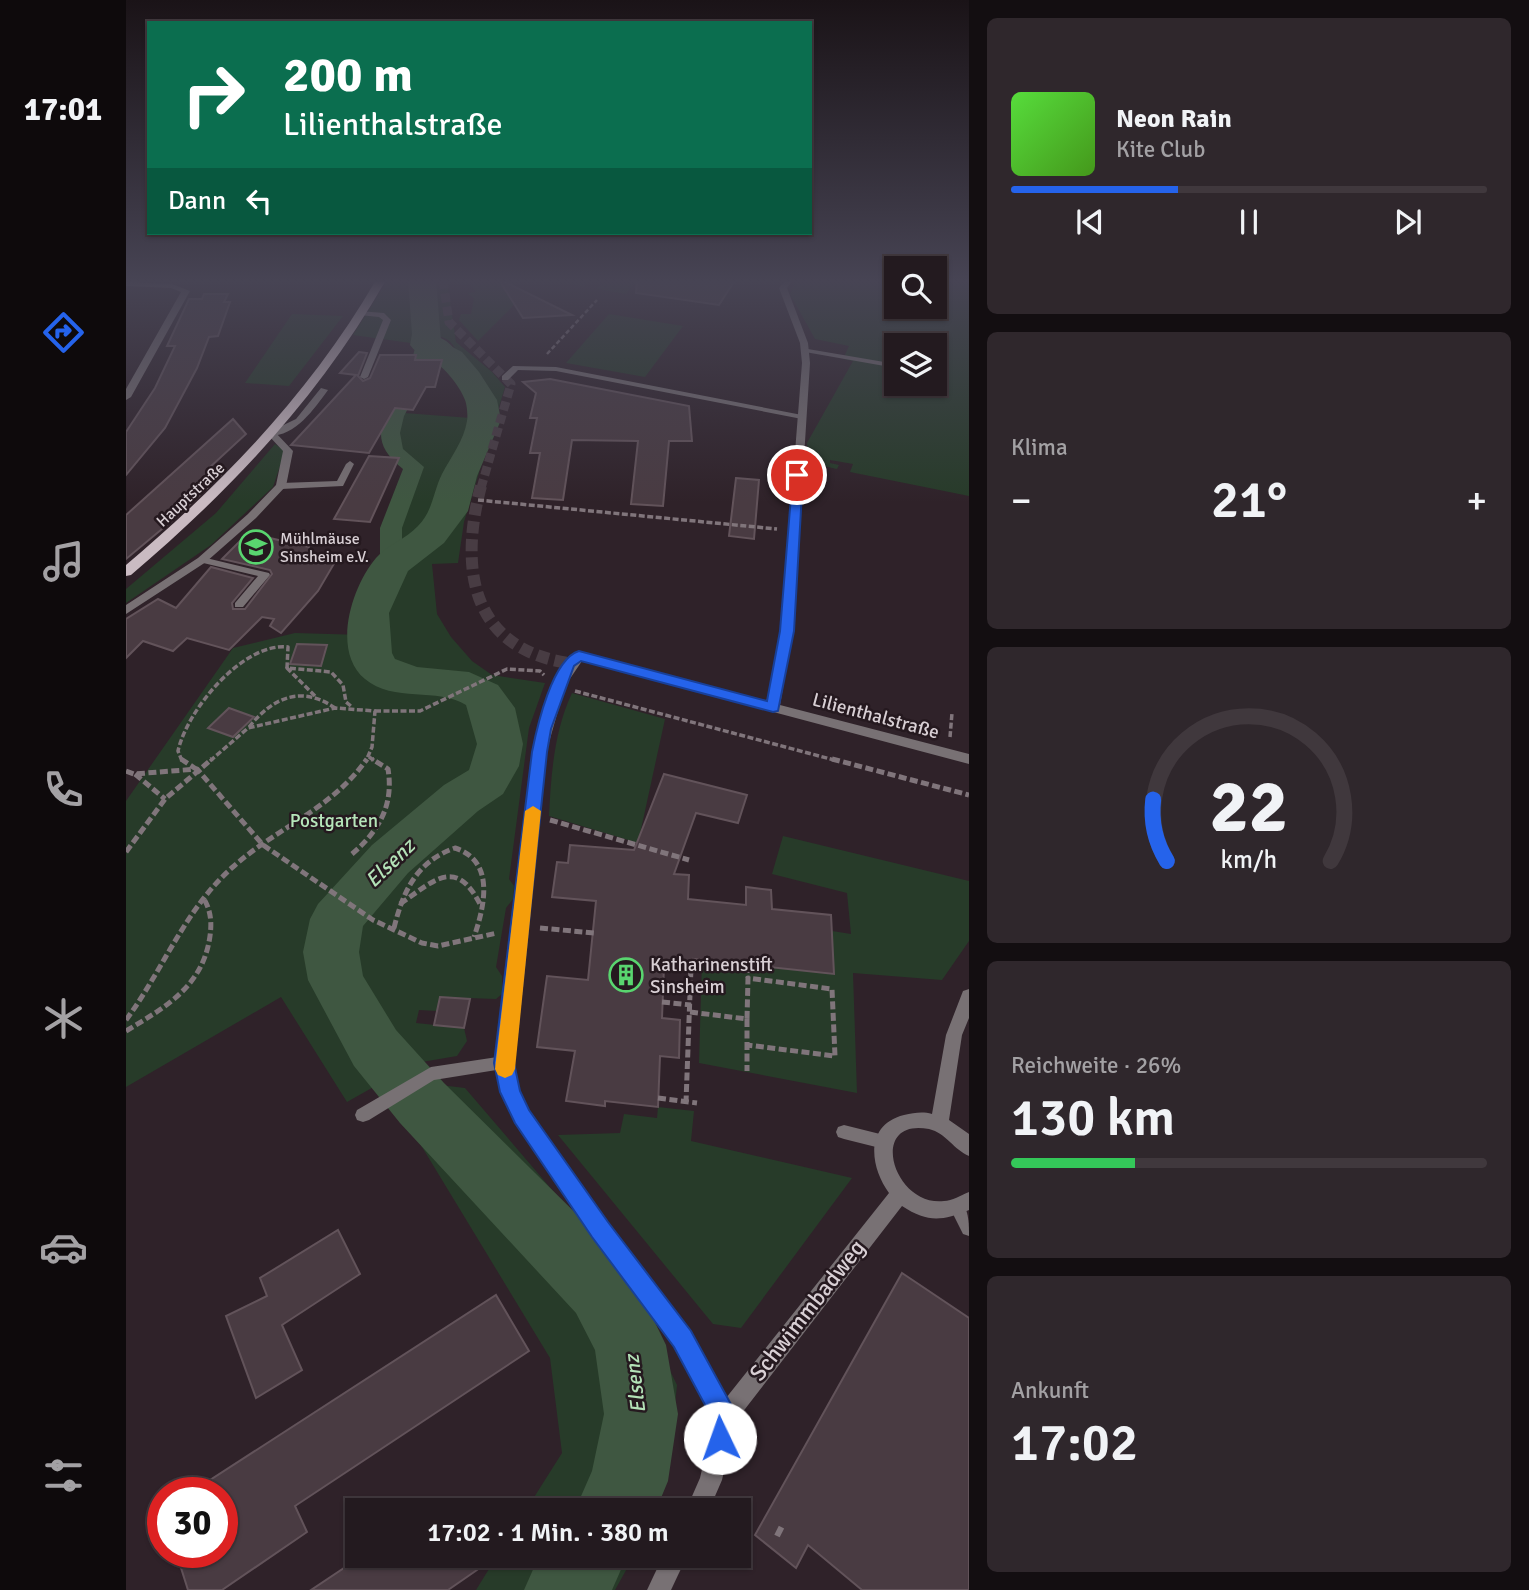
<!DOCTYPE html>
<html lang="de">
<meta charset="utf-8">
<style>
:root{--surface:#231a1f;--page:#2f272c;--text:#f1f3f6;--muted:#a3a1a4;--line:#40383d;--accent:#2563eb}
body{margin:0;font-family:Signika,sans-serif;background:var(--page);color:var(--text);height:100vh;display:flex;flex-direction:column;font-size:26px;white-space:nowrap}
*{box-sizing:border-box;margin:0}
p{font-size:23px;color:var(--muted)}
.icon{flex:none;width:38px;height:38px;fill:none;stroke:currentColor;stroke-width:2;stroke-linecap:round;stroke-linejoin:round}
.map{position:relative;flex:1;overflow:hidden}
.drawer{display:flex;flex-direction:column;gap:18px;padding:18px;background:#130e11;width:560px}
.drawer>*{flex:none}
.top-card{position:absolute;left:21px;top:21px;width:665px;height:214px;border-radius:0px;box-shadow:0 2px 5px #0004,0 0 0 2px var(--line);background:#0b6e4f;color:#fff;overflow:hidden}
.controls{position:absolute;left:758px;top:256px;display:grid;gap:14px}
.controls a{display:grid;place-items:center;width:63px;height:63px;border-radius:0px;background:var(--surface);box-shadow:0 2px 5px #0004,0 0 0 2px var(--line);font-size:35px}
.speed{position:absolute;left:21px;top:1477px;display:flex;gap:14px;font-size:35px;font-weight:700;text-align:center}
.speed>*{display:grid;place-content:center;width:91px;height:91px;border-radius:50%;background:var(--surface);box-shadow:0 2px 5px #0004,0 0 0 2px var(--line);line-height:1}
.speed .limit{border:10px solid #d22;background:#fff;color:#111}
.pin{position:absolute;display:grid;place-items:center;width:60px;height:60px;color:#fff;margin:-30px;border:4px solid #fff;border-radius:50%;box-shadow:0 2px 7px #0007}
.me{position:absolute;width:77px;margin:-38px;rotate:357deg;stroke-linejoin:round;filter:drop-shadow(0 0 5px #0008)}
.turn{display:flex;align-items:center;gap:24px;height:147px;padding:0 21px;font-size:32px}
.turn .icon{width:91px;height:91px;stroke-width:2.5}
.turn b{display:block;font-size:49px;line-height:60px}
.then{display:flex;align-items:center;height:66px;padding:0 21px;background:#0003;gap:14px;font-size:26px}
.big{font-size:52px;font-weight:600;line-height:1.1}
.drawer .widget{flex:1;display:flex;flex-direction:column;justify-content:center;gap:10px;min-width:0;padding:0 24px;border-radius:10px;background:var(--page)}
.drawer .dial{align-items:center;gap:0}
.dial svg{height:182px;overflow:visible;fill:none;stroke:var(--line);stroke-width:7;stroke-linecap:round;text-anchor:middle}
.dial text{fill:var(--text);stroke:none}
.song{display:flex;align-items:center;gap:21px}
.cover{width:84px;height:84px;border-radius:10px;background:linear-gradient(135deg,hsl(110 70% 55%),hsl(100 70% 35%))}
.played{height:7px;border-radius:4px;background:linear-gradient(90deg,var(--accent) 35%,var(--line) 35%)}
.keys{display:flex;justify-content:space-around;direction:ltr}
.heat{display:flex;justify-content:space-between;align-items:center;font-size:38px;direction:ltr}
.charge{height:10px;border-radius:5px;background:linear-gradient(90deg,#34c759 26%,var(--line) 0)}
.trip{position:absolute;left:219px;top:1498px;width:406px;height:70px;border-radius:0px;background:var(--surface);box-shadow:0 2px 5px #0004,0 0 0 2px var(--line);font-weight:600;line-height:70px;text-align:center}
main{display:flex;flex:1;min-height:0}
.tab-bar{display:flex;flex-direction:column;width:126px;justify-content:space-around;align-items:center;background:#0e0a0c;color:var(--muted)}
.tab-bar .icon{width:49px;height:49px}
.tab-bar .current{color:var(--accent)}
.tab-bar b{font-size:32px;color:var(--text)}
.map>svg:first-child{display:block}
</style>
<main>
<nav class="tab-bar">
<b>17:01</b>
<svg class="icon current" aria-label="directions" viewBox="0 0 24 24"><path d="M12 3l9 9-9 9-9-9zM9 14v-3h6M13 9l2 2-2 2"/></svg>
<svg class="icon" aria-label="music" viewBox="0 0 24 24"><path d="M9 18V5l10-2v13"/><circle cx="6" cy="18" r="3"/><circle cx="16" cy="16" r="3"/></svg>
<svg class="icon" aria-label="phone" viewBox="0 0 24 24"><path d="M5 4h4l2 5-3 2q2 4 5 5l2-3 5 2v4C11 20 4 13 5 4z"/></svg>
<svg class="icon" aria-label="climate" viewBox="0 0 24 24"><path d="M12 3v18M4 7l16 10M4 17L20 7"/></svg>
<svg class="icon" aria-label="car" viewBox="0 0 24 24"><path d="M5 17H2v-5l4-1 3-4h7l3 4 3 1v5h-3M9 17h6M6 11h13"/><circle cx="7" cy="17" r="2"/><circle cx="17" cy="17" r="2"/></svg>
<svg class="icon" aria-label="filters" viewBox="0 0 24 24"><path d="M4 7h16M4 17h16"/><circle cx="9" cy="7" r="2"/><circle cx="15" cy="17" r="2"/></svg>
</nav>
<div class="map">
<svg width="843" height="1590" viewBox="0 0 843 1590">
<rect width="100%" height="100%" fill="#2f2229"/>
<g fill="#273b29" fill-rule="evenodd">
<path d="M262,280H321L330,342L366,372L379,387L338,522L332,563L306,564L311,614L325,637L346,661L366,675L419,683L403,728L383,879L388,886L387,899L380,908L370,967L376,976V994L370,999L314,997L311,1011L293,1010L290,1023L338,1028L341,1041L331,1056L290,1063L221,1102L155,997L0,1087V801L107,648L169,633L237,635L234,604L262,569L259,530L283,464L264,454L258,434L265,412L358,419C355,403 335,350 322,340C316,336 307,335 300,333L299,345L227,335Z"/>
<polygon points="330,280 404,280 388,282 390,292 384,298 388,304 384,309 352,341 333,320 335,314 345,314 348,298 341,293 350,292 344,284 335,285"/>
<polygon points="410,280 510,280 500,294 471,289 476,283 462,281 458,286"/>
<path d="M671,280H770V306H808L809,280H843V496L724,472L727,464L704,460V463L713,465L711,469L683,463L681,443L727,361L717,359L723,346L689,339L664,294ZM770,345H808V383H770Z"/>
<polygon points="166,314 217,316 163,386 119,383"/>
<polygon points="483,314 557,326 519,377 440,363"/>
<polygon points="149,444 159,451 147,487 85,545 0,603 0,589 90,513"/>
<path d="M446,693L539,719L512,843L423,816C425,775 428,731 446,693Z"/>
<polygon points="657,836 843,881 843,941 816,980 727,973 731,1093 573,1063 576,960 708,974 706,931 725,934 721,893 646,874"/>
<polygon points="314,1085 339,1088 463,1233 510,1301 551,1385 542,1475 527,1510 400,1510 436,1453 424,1358 273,1109"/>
<polygon points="532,1107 568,1111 565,1141 726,1178 615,1328 587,1324 432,1135 494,1133 498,1114 531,1118"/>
<polygon points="371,1556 508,1556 489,1590 350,1590"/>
</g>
<path fill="#3f5741" d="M301,334C328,338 334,356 342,379L325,359L299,345Z"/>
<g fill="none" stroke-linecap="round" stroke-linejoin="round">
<path fill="#3f5741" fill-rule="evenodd" d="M299,340L308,345L298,378L278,416L274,433L277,449L298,467L276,528V565L265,572L254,565V528L277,469C238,438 259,418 278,382C284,371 286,358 290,345Z"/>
<g fill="#3f5741" fill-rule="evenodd">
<path d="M282,280H310L315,341L336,352L353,372L371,400L375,420L351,476L342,511L318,543L282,571L263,613L266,653L269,659L291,667L343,672L372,685L389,708L397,744L393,766L377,794L352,811L282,873L237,926L233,952L237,976L270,1030L318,1083L500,1263L540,1345L552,1414L542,1481L530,1510H449L466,1471L478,1414L469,1350L450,1313L274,1123L228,1066L182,980L177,952L184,919L192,904L246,845L318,785L343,770L351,744L340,705C312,687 267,703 239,679C205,651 226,586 250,558C261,545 280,539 292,526C307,511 307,492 316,474C325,457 338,440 341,421C342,416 341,405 339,400C335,389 323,373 314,366C304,357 292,356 284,345L286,334Z"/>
<polygon points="413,1556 501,1556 486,1590 398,1590"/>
</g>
</g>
<g fill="#493b42" stroke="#62535a" stroke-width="2">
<polygon points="373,280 375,280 446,315 397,318"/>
<polygon points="511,280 609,280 593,305 510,293"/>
<polygon points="78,294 102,294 98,302 104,302 92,336 83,337 71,368 39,428 0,475 0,432 29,388 49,346 41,346 63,299 76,299"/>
<polygon points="233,352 241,353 232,376 237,381 244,378 254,355 290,355 289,360 316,360 309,387 300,387 287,410 269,408 243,453 165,445 230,375 214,373"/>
<polygon points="424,379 563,406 566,441 543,441 537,506 505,504 512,441 446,440 437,500 406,498 414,453 404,453 411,418 404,418 410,393 397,382"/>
<polygon points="107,419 120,434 83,468 98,472 48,519 0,559 0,515"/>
<polygon points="243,456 273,458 244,522 208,519"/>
<polygon points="610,478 633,480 628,539 603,536"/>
<polygon points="122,533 183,547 182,560 209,562 192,591 155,633 144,626 148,619 136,617 103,650 61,638 47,651 17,641 0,658 0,619 32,599 50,608 85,567 127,578 106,603 107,609 119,609 146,574 144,570 96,559"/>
<polygon points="171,644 201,645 195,666 164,664"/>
<polygon points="103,708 128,717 107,737 82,728"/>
<polygon points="538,774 621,795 612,823 570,813 548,874 563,875 562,899 620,905 620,887 645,890 646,909 705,915 708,974 567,959 568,963 557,962 557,968 538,966 536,1018 554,1020 553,1058 534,1056 532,1107 479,1101 479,1106 440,1101 449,1051 411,1047 421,976 462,980 470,901 426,897 431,862 442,863 444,845 508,850"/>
<polygon points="314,997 344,999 338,1028 308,1025"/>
<polygon points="212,1230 234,1274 156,1325 176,1370 130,1398 100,1316 141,1296 134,1278"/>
<polygon points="776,1273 843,1318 843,1590 736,1590 682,1545 670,1568 629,1535"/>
<polygon points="370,1295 403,1351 169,1506 181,1532 96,1590 62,1590 50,1552 96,1552 96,1493 64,1493"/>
<polygon points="236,1556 344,1556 351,1570 322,1590 185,1590"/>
</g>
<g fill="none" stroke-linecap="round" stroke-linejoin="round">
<polyline stroke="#483c43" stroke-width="9" stroke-dasharray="9 4.5" stroke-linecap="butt" points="317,280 323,322 385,384 355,488"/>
<path stroke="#483c43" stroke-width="12" stroke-dasharray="12 6" stroke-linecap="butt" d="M355,486C333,569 345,648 442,663"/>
<polyline stroke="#80757b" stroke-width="2.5" stroke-dasharray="4.5 2.5" stroke-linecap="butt" points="421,354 471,300"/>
<g stroke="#80757b" stroke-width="3.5" stroke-dasharray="6 2.5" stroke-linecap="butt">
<polyline points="352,500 651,529"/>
<polyline points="449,691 712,761"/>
<polyline points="189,696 161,668 205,672 217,685 220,702 226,707"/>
<polyline points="249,711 294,711 381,669 414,671 418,675"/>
<path d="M123,727C147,697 176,685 209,708"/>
<polyline points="824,737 826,713"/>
<polyline points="243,757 249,761"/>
<path d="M56,761L52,751C61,710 117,642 162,647L161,668"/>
<polyline points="84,761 122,728 209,708 249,711 246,747 240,761"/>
</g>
<g stroke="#80757b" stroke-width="5" stroke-dasharray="8 3.5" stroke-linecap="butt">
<polyline points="55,759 70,769"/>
<polyline points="706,759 843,795"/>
<polyline points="0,771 8,774 71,769 137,845 247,920 296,943 312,946 371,933"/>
<polyline points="9,774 39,799"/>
<polyline points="424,820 563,860"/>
<polyline points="0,852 39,799 86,759"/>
<path d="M226,854C253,831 268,805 262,769L246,759"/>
<path d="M274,904C309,880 330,856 355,906"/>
<path d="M268,928C277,891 291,861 329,848C369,861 359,905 348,937"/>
<polyline points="414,928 468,933"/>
<polyline points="557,962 565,967 560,1102"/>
<polyline points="622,965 622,978"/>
<polyline points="536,1002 565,1005"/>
<polyline points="564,1012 621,1019 622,978 706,989 709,1056 621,1045"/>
<polyline points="621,1019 621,1071"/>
<path d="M0,1020C37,970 60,907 108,866C152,827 206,809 241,759"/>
<path d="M0,1031C38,1008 74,988 83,942C86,926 86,913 78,899"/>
<polyline points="532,1098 571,1103"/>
</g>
<polyline stroke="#80757b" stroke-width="6" stroke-dasharray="10 5" stroke-linecap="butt" points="651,1536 657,1524"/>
<g fill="#787174" fill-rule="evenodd">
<polygon points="233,311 258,313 265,320 242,377 238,379 234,377 257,320 253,317 233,315"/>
<polygon points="676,348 770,364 770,368 679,352 675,350"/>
<polygon points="387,366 430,367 676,415 680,417 676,419 430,371 392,370 382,380 376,380 376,376"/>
<path d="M195,388L202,390C188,409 170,436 143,436V432L170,419Z"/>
<polygon points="224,461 228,464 217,486 155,489 150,486 155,483 211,481 220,464"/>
<polygon points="76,557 143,573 144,575 117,607 109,607 109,603 132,576 73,562 73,558"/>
<polygon points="378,1056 383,1058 386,1063 383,1068 308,1080 243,1120 237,1122 231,1120 229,1115 231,1110 305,1067"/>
<polygon points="718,1125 758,1135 764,1137 766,1142 764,1147 758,1149 718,1139 712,1137 710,1132 712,1127"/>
<path d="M832,1200C843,1206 843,1223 843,1236L837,1234L824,1208L826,1202Z"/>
</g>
<g fill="#787174" fill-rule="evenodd">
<path d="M659,280H667L661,288L682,343L684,363L667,631L654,705L843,754V764L456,661L439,686L420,753L387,1063L393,1091L402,1110L481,1222L564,1332L600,1398L763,1193C744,1167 738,1125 778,1115C788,1113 796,1111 806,1114L820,1035L837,991L843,989V1018L836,1035L823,1120L843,1134V1156C828,1150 820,1133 803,1129C741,1117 767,1207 818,1201C826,1201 835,1195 843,1192V1210C816,1221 802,1223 776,1206L609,1422L596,1480L583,1510H560L574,1478L588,1418L550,1346L467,1236L390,1122L375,1092L369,1063L406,753L427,686L441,660L453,652L642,701L655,631L676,363L674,343L653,288Z"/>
<polygon points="0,282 46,284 64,291 5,397 0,400 0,389 55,292 45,288 0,286"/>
<polygon points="143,432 149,432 167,451 160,486 130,518 80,562 0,614 0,605 72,558 122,514 150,485 157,451 143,436"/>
<polygon points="537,1556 561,1556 545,1590 521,1590"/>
</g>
<path fill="#cabbc2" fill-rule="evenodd" d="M250,280H260C194,396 106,489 5,575L0,576V565C98,482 185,392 250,280Z"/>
</g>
<linearGradient id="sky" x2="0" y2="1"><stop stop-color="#1a1317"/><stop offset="0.56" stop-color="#474454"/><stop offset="1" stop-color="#474454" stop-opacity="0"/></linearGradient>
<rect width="843" height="502" fill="url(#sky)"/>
<path fill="#2563eb" stroke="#184099" stroke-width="2" d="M667,472L677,475L668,631L652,711L647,712L455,661L448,666L425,729L421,752L388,1063L394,1091L403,1110L482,1222L565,1331L607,1408C613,1421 608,1434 603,1447L594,1450L585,1447L582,1438L586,1418L548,1347L466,1237L389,1123L374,1092L368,1063L406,752C411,727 426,659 453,651L641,701L654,631Z"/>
<polygon fill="#f59e0b" points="407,806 415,811 389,1069 386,1075 379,1078 372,1075 369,1069 399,811"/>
<defs>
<symbol id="school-ring" viewBox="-11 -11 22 22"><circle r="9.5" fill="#25191f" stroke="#59d56f" stroke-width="1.5"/><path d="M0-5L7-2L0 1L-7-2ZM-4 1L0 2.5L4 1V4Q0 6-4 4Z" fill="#59d56f"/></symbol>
<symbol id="building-ring" viewBox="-11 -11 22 22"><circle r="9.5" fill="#25191f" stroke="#59d56f" stroke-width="1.5"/><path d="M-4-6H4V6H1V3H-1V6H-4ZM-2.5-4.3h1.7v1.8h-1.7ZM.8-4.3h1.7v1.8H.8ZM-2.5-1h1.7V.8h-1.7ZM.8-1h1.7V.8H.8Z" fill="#59d56f"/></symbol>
</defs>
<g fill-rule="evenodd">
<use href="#school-ring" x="111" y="528" width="38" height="38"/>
<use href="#building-ring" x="481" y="956" width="38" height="38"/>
</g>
<g text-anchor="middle" stroke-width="5" stroke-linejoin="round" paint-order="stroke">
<g font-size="16" fill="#d8cfd4" stroke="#25191f">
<text transform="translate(64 494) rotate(-43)" y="6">Hauptstraße</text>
</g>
<g font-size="16" fill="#d8cfd4" stroke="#25191f" text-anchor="start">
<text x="154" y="544">Mühlmäuse<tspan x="154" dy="18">Sinsheim e.V.</tspan></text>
</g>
<g font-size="19" fill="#d8cfd4" stroke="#25191f">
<text transform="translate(750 715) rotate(15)" y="7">Lilienthalstraße</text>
</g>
<g font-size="19" fill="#b6e6ba" stroke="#25191f">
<text x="208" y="827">Postgarten</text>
</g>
<g font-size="19" fill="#d8cfd4" stroke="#25191f" text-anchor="start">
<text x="524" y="971">Katharinenstift<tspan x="524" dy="22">Sinsheim</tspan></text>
</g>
<g font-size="21" font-style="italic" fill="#b3e2b7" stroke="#25191f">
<text transform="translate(264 863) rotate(-44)" y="7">Elsenz</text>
<text transform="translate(509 1384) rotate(-97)" y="7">Elsenz</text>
</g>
<g font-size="23" fill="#d8cfd4" stroke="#25191f">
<text transform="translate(681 1310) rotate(-52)" y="8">Schwimmbadweg</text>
</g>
</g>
</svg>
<div class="controls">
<a><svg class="icon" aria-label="search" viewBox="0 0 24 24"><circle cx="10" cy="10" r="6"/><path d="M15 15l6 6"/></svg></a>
<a><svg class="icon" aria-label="layers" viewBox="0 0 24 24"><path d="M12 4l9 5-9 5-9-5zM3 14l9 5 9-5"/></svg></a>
</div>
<div class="speed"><div class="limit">30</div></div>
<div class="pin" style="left:671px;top:475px;background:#d93025"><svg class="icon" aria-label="arrive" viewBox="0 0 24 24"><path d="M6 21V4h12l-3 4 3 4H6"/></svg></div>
<svg class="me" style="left:594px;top:1438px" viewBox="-20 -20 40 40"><circle r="19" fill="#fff"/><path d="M0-13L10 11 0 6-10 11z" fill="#2563eb"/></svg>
<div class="trip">17:02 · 1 Min. · 380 m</div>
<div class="top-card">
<div class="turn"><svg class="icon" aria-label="right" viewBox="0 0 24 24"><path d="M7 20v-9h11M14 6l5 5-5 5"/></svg><div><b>200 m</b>Lilienthalstraße</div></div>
<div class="then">Dann<svg class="icon" aria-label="left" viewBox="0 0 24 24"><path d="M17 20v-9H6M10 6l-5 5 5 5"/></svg></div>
</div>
</div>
<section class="drawer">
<div class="widget">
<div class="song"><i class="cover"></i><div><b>Neon Rain</b><p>Kite Club</p></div></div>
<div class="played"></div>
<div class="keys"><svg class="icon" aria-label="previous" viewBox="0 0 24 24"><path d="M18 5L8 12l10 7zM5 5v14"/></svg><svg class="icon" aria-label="pause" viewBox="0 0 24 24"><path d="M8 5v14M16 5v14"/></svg><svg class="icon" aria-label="next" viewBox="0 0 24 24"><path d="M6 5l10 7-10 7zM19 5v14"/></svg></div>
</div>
<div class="widget"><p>Klima</p>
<div class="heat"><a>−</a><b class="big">21°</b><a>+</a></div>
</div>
<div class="widget dial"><svg viewBox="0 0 100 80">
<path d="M14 69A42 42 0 1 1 86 69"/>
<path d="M14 69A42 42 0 0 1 8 42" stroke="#2563eb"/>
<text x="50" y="56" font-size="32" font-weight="700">22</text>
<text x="50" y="72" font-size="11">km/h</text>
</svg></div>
<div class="widget"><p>Reichweite · 26%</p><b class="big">130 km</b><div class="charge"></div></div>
<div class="widget"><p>Ankunft</p><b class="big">17:02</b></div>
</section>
</main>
